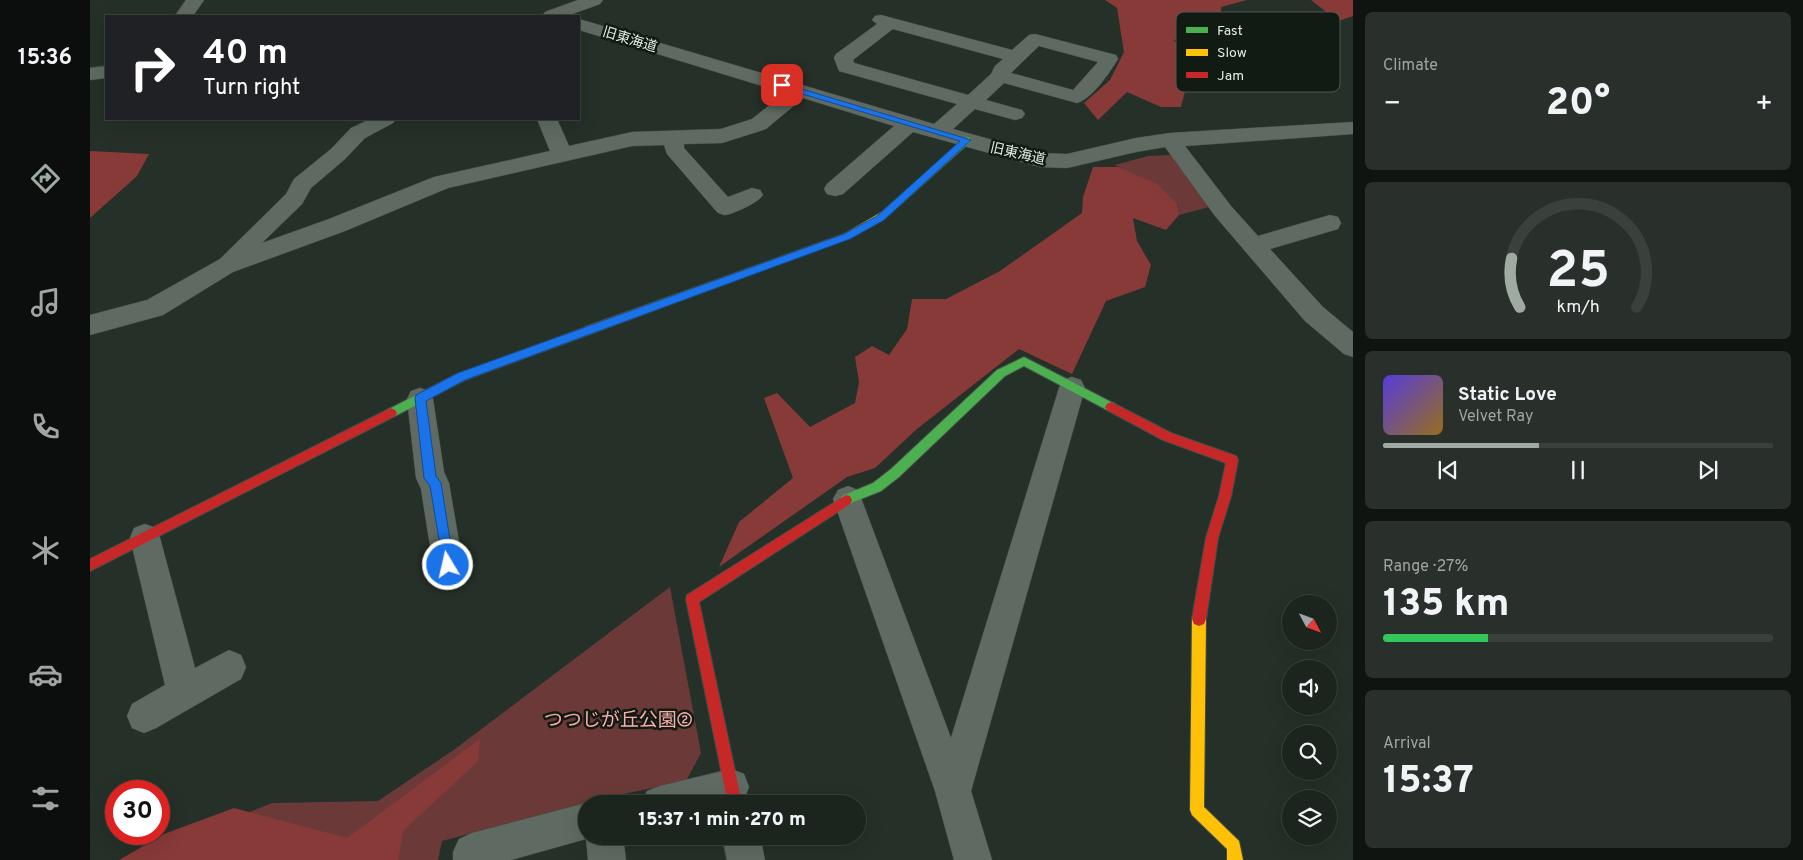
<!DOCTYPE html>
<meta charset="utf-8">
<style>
:root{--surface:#1c241e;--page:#29302b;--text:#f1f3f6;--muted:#a0a4a4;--line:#3a413c;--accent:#9faaa2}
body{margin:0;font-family:Overpass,"Noto Sans JP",sans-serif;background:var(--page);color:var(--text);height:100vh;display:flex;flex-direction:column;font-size:19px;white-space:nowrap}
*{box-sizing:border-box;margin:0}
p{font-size:16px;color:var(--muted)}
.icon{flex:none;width:28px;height:28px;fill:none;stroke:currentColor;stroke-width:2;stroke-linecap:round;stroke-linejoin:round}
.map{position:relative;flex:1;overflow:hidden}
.details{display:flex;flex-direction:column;gap:12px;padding:12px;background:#0f1410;width:450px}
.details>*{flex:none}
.banner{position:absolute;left:15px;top:15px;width:475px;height:105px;border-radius:0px;box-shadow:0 5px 20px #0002,0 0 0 1px var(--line);background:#202124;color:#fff;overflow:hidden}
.needle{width:32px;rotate:131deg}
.controls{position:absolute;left:1192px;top:595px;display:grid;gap:10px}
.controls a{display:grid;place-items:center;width:55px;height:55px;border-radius:50%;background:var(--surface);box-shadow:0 5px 20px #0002,0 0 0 1px var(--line);font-size:25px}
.speed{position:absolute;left:15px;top:780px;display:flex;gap:10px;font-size:25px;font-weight:700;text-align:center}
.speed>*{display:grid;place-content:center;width:65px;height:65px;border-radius:50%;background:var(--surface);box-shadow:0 5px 20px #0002,0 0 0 1px var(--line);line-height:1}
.speed .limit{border:8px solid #d22;background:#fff;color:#111}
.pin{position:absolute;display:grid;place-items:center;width:42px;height:42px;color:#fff;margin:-21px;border-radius:10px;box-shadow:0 2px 8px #0006}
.me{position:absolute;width:55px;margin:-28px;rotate:351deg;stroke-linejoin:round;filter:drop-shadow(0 0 4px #0008)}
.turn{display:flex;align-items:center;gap:18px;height:105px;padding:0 15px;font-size:22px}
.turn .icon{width:65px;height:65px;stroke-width:2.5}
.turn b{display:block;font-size:35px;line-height:42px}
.big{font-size:38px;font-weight:800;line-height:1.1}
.details .widget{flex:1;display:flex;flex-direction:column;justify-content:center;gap:8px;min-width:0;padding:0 18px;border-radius:8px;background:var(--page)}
.details .dial{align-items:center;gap:0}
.dial svg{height:130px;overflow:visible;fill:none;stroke:var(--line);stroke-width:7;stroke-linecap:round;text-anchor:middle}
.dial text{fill:var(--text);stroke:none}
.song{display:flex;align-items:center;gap:15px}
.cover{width:60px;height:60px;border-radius:8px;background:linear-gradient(135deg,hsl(250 70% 55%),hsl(40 70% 35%))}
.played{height:5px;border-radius:2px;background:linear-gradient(90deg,var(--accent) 40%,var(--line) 40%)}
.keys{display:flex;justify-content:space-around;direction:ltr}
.heat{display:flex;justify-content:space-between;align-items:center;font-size:28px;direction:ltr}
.charge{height:8px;border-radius:4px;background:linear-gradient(90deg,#34c759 27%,var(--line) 0)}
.trip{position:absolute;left:488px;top:795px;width:288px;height:50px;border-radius:25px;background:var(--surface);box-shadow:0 5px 20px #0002,0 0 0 1px var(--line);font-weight:800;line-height:50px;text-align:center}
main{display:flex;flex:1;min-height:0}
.menu{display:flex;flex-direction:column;width:90px;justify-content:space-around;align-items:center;background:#0b0e0c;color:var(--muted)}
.menu .icon{width:35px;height:35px}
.menu .on{color:var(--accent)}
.menu b{font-size:22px;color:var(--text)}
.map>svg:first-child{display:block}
</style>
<main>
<nav class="menu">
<b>15:36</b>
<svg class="icon on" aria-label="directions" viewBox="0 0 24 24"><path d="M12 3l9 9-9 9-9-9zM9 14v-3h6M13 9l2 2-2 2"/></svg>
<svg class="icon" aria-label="music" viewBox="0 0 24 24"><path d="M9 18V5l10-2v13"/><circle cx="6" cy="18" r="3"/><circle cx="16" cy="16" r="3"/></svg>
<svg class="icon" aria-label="phone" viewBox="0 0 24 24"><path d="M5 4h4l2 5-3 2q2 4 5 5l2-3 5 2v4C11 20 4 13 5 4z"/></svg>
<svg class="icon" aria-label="climate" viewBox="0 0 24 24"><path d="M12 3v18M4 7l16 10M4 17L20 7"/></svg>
<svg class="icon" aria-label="car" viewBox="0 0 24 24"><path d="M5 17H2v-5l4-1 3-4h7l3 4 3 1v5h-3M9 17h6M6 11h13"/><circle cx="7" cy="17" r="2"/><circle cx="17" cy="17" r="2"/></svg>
<svg class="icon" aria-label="filters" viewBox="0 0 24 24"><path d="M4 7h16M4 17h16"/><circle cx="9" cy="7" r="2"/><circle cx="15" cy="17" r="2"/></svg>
</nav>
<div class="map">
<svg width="1263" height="860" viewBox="0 0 1263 860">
<rect width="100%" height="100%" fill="#253028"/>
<g fill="#6b3a38">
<polygon points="1081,155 1119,207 1089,215 1087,204 1025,165 1058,156"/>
<polygon points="580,587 611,753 596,781 529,795 352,841 348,860 53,860 82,843 182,803 288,801 365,749"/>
</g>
<g fill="#883a38">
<polygon points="1015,0 1157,0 1131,7 1131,28 1084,40 1099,64 1098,80 1091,107 1071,107 1037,92 1008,120 994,103 1020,80 1034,52 1027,8"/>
<polygon points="1221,0 1263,0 1263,16 1248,21"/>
<polygon points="0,151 59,154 47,176 0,218"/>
<polygon points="1003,167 1028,167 1067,184 1087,204 1089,215 1076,230 1043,218 1047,241 1061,265 1055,287 1016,301 982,374 929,349 827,429 785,468 757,477 629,567 649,522 703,478 674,398 687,393 720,427 765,403 769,382 765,357 782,346 799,355 817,329 822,299 856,299 910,271 992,213 993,197"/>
<polygon points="390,739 388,761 313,831 308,860 29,860 74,834 144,808 257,838"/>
</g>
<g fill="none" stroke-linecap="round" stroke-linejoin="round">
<defs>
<g id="street">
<polygon points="96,0 114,0 103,16 85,16"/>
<polygon points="488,0 513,0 510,4 477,16 452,16 455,12"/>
<path d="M791,15L922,50L939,35L945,34L1026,55L1028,59C1020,72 1002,99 987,103L914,83L896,100L932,110L935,114L932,118L925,120L885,109L863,129L950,153L977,154L1046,138L1080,133L1263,122V134L1095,146L1141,206L1168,236L1240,215L1248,217L1251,223L1248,229L1180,249L1233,307L1263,332V357L1254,354L1215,321L1125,216L1075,147L1046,152L977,168L950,167L823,132L753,194L745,196L737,194L734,189L737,184L804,126L713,98L676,129L632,143L594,144V148L638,197L662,188L670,190L673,195C669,202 644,214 635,215C634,215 628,213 627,212L577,154L574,145L542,146L358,188L255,231L143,272L73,315L0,335V315L57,300L130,259L196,194L204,179L241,149L261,128L280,119H306L303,123L275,138L255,159L221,188L212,204L172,243L239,219L344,177L460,151L447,119H467L479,146L542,132L631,129L662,119L695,93L489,30V19L844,124L867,104L749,71L744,58L746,54L787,24L782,20L785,16ZM803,29L913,59L905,66L901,74L878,95L764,63L763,60ZM949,46L1008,62L983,90L921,73Z"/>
<polygon points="16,66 16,78 0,80 0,68"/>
<polygon points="982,377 991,380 995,388 881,791 902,860 864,860 845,791 743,499 748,490 758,486 768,490 861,738 969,388 973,380"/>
<polygon points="330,388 339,391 343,399 354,472 359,483 373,565 369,575 358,580 347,575 343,565 331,489 326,478 317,399 321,391"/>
<polygon points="55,524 66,528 70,538 105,668 139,650 151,655 156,667 151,679 66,728 54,733 42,728 37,716 42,704 75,685 40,538 44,528"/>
<polygon points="641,769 654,774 659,787 654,800 644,804 552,804 557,791 570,786"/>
<polygon points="496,803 499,804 496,804 496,836 533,836 536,860 498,860 496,839 421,860 363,860 363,852 369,839 382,833"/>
<polygon points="632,836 670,836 675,860 637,860"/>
</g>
<g id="fast">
<polygon points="877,137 880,138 880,142 800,214 794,214 794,210"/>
<polygon points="499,326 503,327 504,330 503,333 375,380 305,416 297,416 295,413 297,410 367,374"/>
<polygon points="934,357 1025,404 1027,407 1025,410 1017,410 934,366 915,376 809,477 791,491 756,505 752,504 750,500 752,496 783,483 801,469 907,370"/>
</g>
<g id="slow">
<polygon points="797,209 802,212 793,220 760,238 503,333 495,333 494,330 495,327 754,234"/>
<polygon points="1109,612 1114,614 1116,619 1114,807 1149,841 1153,860 1137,860 1137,849 1102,815 1100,810 1102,619 1104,614"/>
</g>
<g id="jam">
<polygon points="1021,402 1081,433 1146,456 1148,460 1141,496 1128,538 1116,619 1114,624 1109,626 1104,624 1102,619 1116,538 1129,496 1136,463 1073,440 1017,410 1015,407 1017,404"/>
<polygon points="301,408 305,410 307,413 305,416 0,571 0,559"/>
<polygon points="756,495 760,496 762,500 760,504 609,602 652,804 638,804 596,599 597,595"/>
</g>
</defs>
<use href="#street" stroke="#444d47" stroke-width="1"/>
<use href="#fast" stroke="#444d47" stroke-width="2"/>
<use href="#slow" stroke="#444d47" stroke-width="2"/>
<use href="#jam" stroke="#444d47" stroke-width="2"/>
<use href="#street" fill="#5f6b62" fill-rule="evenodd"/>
<use href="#fast" fill="#4caf50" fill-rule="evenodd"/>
<use href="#slow" fill="#ffc107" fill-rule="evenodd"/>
<use href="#jam" fill="#c62828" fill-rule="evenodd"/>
</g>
<polygon fill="#1a73e8" stroke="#114b97" points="689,84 695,84 881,140 794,220 760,239 375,380 336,401 346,476 351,483 364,565 362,569 358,571 354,569 340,486 334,478 325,398 326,395 368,373 754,234 787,216 870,141 689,87"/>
<g text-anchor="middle" stroke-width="5" stroke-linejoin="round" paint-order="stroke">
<g font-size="14" fill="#e0ece3" stroke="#111a13">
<text transform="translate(540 39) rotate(17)" y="5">旧東海道</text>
<text transform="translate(928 153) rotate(13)" y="5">旧東海道</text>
</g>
<g font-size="19" fill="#fbaea8" stroke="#111a13">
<text x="528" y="726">つつじが丘公園②</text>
</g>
</g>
<rect x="1086" y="12" width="164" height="80" rx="8" fill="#111a13" stroke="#4f5951" stroke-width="1"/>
<rect x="1096" y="27" width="22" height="6" fill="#4caf50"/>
<rect x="1096" y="49" width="22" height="7" fill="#ffc107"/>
<rect x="1096" y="72" width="22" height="6" fill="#c62828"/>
<g font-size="14" fill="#e0ece3">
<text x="1127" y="35">Fast</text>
<text x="1127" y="57">Slow</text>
<text x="1127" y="80">Jam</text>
</g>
</svg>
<div class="controls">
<a><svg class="needle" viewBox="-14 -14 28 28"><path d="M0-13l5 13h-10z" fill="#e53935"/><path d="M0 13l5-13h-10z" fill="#a0a4a4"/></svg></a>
<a><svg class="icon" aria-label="sound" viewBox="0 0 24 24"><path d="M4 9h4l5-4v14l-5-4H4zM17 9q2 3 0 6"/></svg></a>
<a><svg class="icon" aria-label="search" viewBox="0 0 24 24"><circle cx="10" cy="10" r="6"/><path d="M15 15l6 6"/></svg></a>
<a><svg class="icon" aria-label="layers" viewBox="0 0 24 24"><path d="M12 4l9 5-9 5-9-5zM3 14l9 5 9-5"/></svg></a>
</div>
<div class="speed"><div class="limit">30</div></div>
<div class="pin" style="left:692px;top:85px;background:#d93025"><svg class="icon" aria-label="arrive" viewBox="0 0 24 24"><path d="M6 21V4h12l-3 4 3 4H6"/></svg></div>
<svg class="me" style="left:358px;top:565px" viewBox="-20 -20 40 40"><circle r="17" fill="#1a73e8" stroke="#fff" stroke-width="3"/><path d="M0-11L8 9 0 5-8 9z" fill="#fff"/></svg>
<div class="trip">15:37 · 1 min · 270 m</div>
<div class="banner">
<div class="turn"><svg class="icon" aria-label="right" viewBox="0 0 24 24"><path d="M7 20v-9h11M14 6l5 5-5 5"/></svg><div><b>40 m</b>Turn right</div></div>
</div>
</div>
<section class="details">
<div class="widget"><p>Climate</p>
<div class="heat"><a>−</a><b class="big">20°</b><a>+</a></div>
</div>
<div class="widget dial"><svg viewBox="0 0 100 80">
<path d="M14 69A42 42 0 1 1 86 69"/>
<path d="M14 69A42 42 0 0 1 9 39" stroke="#9faaa2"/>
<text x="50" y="56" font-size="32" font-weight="700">25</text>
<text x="50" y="72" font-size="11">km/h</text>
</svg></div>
<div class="widget">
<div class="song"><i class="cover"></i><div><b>Static Love</b><p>Velvet Ray</p></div></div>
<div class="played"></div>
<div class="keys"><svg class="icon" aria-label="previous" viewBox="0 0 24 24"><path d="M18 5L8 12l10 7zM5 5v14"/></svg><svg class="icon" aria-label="pause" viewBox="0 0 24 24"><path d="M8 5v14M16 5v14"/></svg><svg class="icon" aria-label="next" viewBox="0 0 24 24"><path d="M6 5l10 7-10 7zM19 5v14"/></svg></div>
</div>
<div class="widget"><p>Range · 27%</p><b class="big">135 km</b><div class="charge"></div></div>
<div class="widget"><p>Arrival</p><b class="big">15:37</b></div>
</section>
</main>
